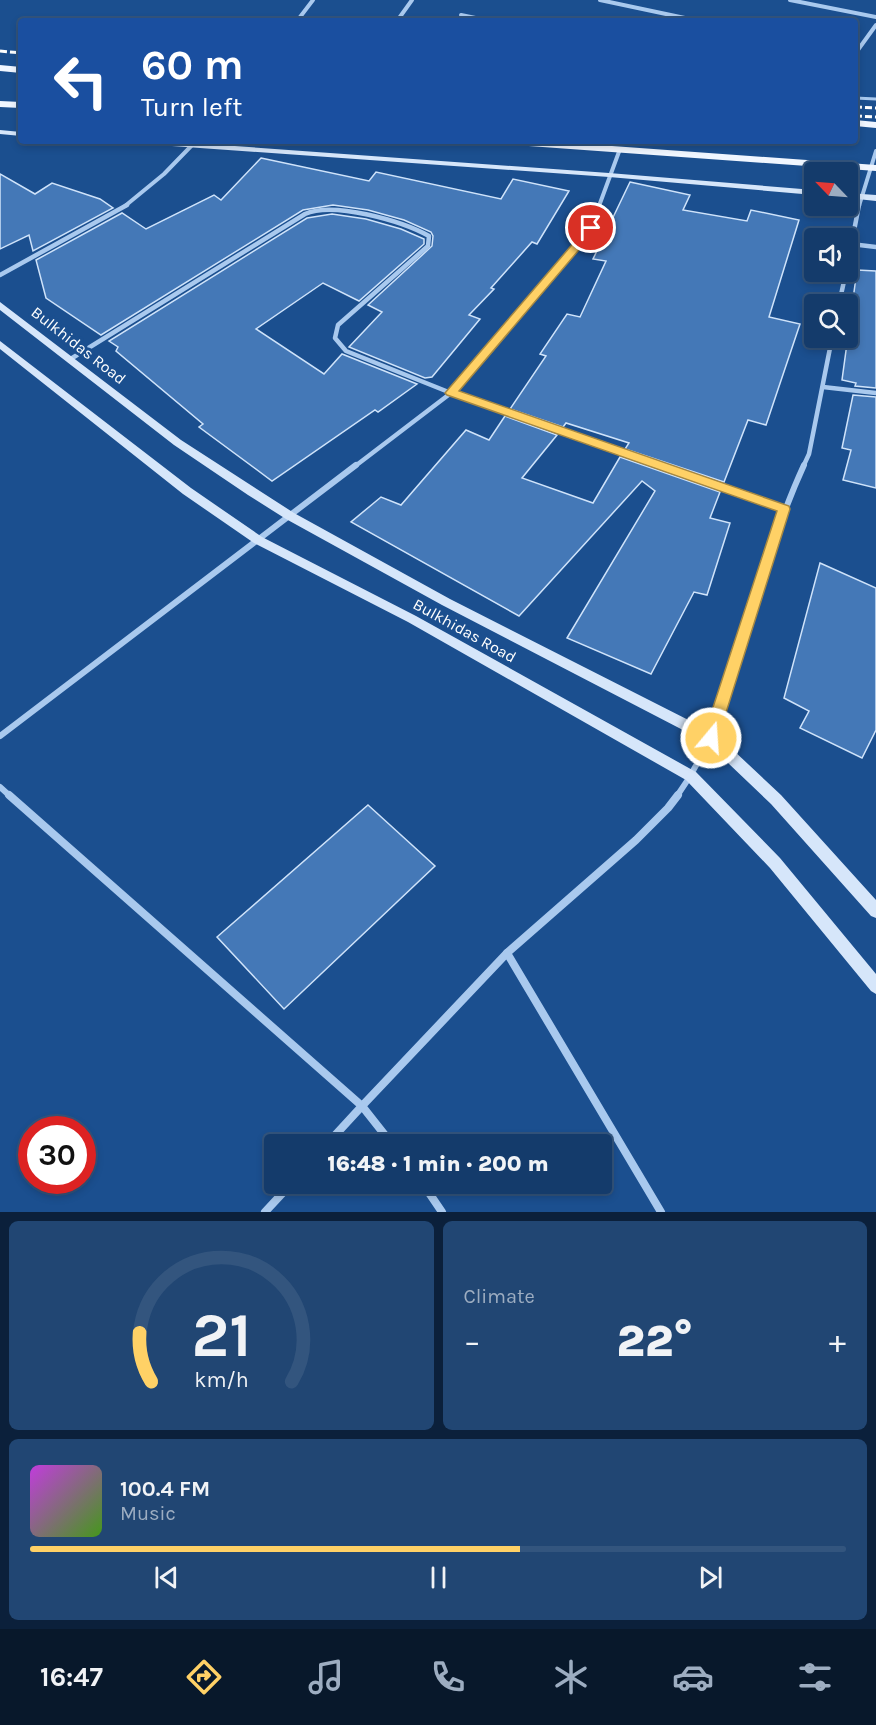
<!DOCTYPE html>
<meta charset="utf-8">
<style>
:root{--surface:#143b6b;--page:#214673;--text:#f1f3f6;--muted:#9dadc1;--line:#33557e;--accent:#ffd166}
body{margin:0;font-family:Karla,sans-serif;background:var(--page);color:var(--text);height:100vh;display:flex;flex-direction:column;font-size:22px;white-space:nowrap}
*{box-sizing:border-box;margin:0}
p{font-size:20px;color:var(--muted)}
.icon{flex:none;width:33px;height:33px;fill:none;stroke:currentColor;stroke-width:2;stroke-linecap:round;stroke-linejoin:round}
.map{position:relative;height:1212px;overflow:hidden}
.sheet{display:flex;flex-direction:column;gap:9px;padding:9px;background:#0b203b;flex:1}
.sheet>*{flex:none}
.hud{position:absolute;left:18px;top:18px;width:840px;height:126px;border-radius:6px;box-shadow:0 3px 9px #0003,0 0 0 2px var(--line);background:#1a4fa0;color:#fff;overflow:hidden}
.needle{width:39px;rotate:295deg}
.tools{position:absolute;left:804px;top:162px;display:grid;gap:12px}
.tools a{display:grid;place-items:center;width:54px;height:54px;border-radius:6px;background:var(--surface);box-shadow:0 3px 9px #0003,0 0 0 2px var(--line);font-size:30px}
.speed{position:absolute;left:18px;top:1116px;display:flex;gap:12px;font-size:30px;font-weight:700;text-align:center}
.speed>*{display:grid;place-content:center;width:78px;height:78px;border-radius:50%;background:var(--surface);box-shadow:0 3px 9px #0003,0 0 0 2px var(--line);line-height:1}
.speed .limit{border:9px solid #d22;background:#fff;color:#111}
.pin{position:absolute;display:grid;place-items:center;width:51px;height:51px;color:#fff;margin:-26px;border:3px solid #fff;border-radius:50%;box-shadow:0 2px 6px #0007}
.me{position:absolute;width:66px;margin:-33px;rotate:18deg;stroke-linejoin:round;filter:drop-shadow(0 0 4px #0008)}
.turn{display:flex;align-items:center;gap:21px;height:126px;padding:0 24px;font-size:27px}
.turn .icon{width:78px;height:78px;stroke-width:2.5}
.turn b{display:block;font-size:42px;line-height:51px}
.big{font-size:45px;font-weight:800;line-height:1.1}
.sheet .card{flex:1;display:flex;flex-direction:column;justify-content:center;gap:9px;min-width:0;padding:0 21px;border-radius:9px;background:var(--page)}
.sheet .dial{align-items:center;gap:0}
.dial svg{height:156px;overflow:visible;fill:none;stroke:var(--line);stroke-width:7;stroke-linecap:round;text-anchor:middle}
.dial text{fill:var(--text);stroke:none}
.song{display:flex;align-items:center;gap:18px}
.cover{width:72px;height:72px;border-radius:9px;background:linear-gradient(135deg,hsl(290 70% 55%),hsl(100 70% 35%))}
.played{height:6px;border-radius:3px;background:linear-gradient(90deg,var(--accent) 60%,var(--line) 60%)}
.keys{display:flex;justify-content:space-around;direction:ltr}
.heat{display:flex;justify-content:space-between;align-items:center;font-size:33px;direction:ltr}
.sheet .tiles{flex:1;display:grid;gap:9px;grid-template-columns:1fr 1fr}
.card:last-child{grid-column:span 2}
.trip{position:absolute;left:264px;top:1134px;width:348px;height:60px;border-radius:6px;background:var(--surface);box-shadow:0 3px 9px #0003,0 0 0 2px var(--line);font-weight:800;line-height:60px;text-align:center}
.tab-bar{display:flex;height:96px;justify-content:space-around;align-items:center;background:#08182b;color:var(--muted)}
.tab-bar .icon{width:42px;height:42px}
.tab-bar .selected{color:var(--accent)}
.tab-bar b{font-size:27px;color:var(--text)}
.map>svg:first-child{display:block}
</style>
<div class="map">
<svg width="876" height="1212" viewBox="0 0 876 1212">
<rect width="100%" height="100%" fill="#1b4f8f"/>
<g fill="#4478b7" stroke="#cfe3fa" stroke-width="1.5">
<polygon points="261,158 369,181 376,172 501,199 513,179 569,191 537,244 532,242 491,288 494,289 469,315 480,319 432,377 425,378 349,347 382,312 368,305 432,246 433,236 431,232 404,220 368,210 333,205 303,210 101,335 46,298 36,260 122,213 146,229 214,195 221,200"/>
<polygon points="0,174 35,194 52,183 100,199 113,208 33,251 29,235 0,249"/>
<polygon points="630,182 690,195 683,210 747,221 751,210 799,220 769,317 800,324 766,425 748,420 724,482 625,449 629,443 566,423 563,427 510,409 546,356 540,354 567,314 580,317 606,261 593,259"/>
<polygon points="332,214 366,219 401,229 424,239 424,244 359,301 323,283 256,329 324,374 342,354 417,384 378,412 375,410 272,481 199,427 203,424 116,351 118,347 109,341 307,218"/>
<polygon points="857,270 876,271 876,388 855,386 856,383 842,380"/>
<polygon points="853,395 876,397 876,488 843,480 851,450 842,448"/>
<polygon points="505,416 557,435 522,478 593,503 620,457 720,492 710,518 730,523 707,595 694,592 651,674 567,638 655,491 642,481 519,616 351,522 381,497 401,505 466,430 489,440"/>
<polygon points="820,563 876,588 876,730 862,758 800,728 809,711 784,698"/>
<polygon points="368,805 435,866 284,1009 217,937"/>
</g>
<g fill="none" stroke-linecap="round" stroke-linejoin="round">
<polyline stroke="#a9c9ee" stroke-width="3" points="855,98 876,99"/>
<g stroke="#a9c9ee" stroke-width="4">
<polyline points="600,0 699,21"/>
<polyline points="790,0 876,17"/>
<polyline points="461,15 490,21"/>
<polyline points="297,21 313,0"/>
<polyline points="397,21 412,0"/>
<polyline points="855,54 876,25"/>
<polyline points="125,206 164,174 196,141"/>
<polyline points="599,206 620,149"/>
<polyline points="859,206 876,151"/>
</g>
<g stroke="#a9c9ee" stroke-width="4.5">
<polyline points="851,244 876,247"/>
<polyline points="848,262 859,205"/>
<polyline points="0,275 127,205"/>
<polyline points="839,304 846,272"/>
<path d="M69,360L305,214C333,201 402,221 429,236L428,246L338,325L335,338L346,351L451,393L663,467"/>
<polyline points="823,387 876,393"/>
<polyline points="354,467 451,393 591,228 599,205"/>
<polyline points="803,467 809,454 832,338"/>
</g>
<g stroke="#a9c9ee" stroke-width="6">
<polyline points="658,465 784,509"/>
<polyline points="0,736 356,465"/>
<polyline points="0,787 10,796"/>
<path d="M677,796C710,750 721,708 738,655C758,591 776,526 804,465"/>
</g>
<g stroke="#a9c9ee" stroke-width="8">
<polyline points="9,795 362,1106 507,953"/>
<polyline points="327,1144 362,1106 392,1144"/>
<polyline points="423,1184 442,1212"/>
<polyline points="265,1212 291,1184"/>
<polyline points="661,1212 507,953 636,840 668,808 678,795"/>
</g>
<g fill="#d6e6fa" fill-rule="evenodd">
<polygon points="0,130 21,132 21,136 0,134"/>
<polygon points="126,141 164,141 609,173 814,190 814,195 609,177 130,143"/>
<polygon points="848,193 876,195 876,201 848,198"/>
<polygon points="0,302 181,440 294,513 450,599 716,734 781,795 876,900 876,918 871,916 771,804 706,742 442,605 286,519 248,495 174,445 0,310"/>
<polygon points="0,341 191,488 262,537 416,616 696,772 780,858 876,974 876,994 871,991 770,868 686,780 408,622 254,543 183,494 0,349"/>
</g>
<g fill="#f0f6ff" fill-rule="evenodd">
<polygon points="0,65 21,67 21,73 0,71"/>
<polygon points="0,101 21,102 21,108 0,107"/>
<polygon points="855,120 876,122 876,128 855,126"/>
<polygon points="496,141 543,141 876,165 876,171 501,144"/>
</g>
<g stroke="#fff" stroke-width="3" stroke-dasharray="7 3" stroke-linecap="butt">
<polyline points="0,51 21,53"/>
<polyline points="855,107 876,108"/>
<polyline points="855,116 876,117"/>
</g>
</g>
<polygon fill="#ffd166" stroke="#a68842" stroke-width="1.5" points="591,225 595,226 595,231 459,391 789,506 790,509 718,738 716,743 711,745 705,743 703,738 777,511 447,395 445,393 588,226"/>
<g text-anchor="middle" stroke-width="6" stroke-linejoin="round" paint-order="stroke">
<g font-size="16" fill="#fff" stroke="#1b4f8f">
<text transform="translate(79 345) rotate(38)" y="6">Bulkhidas Road</text>
<text transform="translate(465 630) rotate(29)" y="6">Bulkhidas Road</text>
</g>
</g>
</svg>
<div class="tools">
<a><svg class="needle" viewBox="-14 -14 28 28"><path d="M0-13l5 13h-10z" fill="#e53935"/><path d="M0 13l5-13h-10z" fill="#9dadc1"/></svg></a>
<a><svg class="icon" aria-label="sound" viewBox="0 0 24 24"><path d="M4 9h4l5-4v14l-5-4H4zM17 9q2 3 0 6"/></svg></a>
<a><svg class="icon" aria-label="search" viewBox="0 0 24 24"><circle cx="10" cy="10" r="6"/><path d="M15 15l6 6"/></svg></a>
</div>
<div class="speed"><div class="limit">30</div></div>
<div class="pin" style="left:591px;top:228px;background:#d93025"><svg class="icon" aria-label="arrive" viewBox="0 0 24 24"><path d="M6 21V4h12l-3 4 3 4H6"/></svg></div>
<svg class="me" style="left:711px;top:738px" viewBox="-20 -20 40 40"><circle r="17" fill="#ffd166" stroke="#fff" stroke-width="3"/><path d="M0-11L8 9 0 5-8 9z" fill="#fff"/></svg>
<div class="trip">16:48 · 1 min · 200 m</div>
<div class="hud">
<div class="turn"><svg class="icon" aria-label="left" viewBox="0 0 24 24"><path d="M17 20v-9H6M10 6l-5 5 5 5"/></svg><div><b>60 m</b>Turn left</div></div>
</div>
</div>
<section class="sheet">
<div class="tiles">
<div class="card dial"><svg viewBox="0 0 100 80">
<path d="M14 69A42 42 0 1 1 86 69"/>
<path d="M14 69A42 42 0 0 1 8 44" stroke="#ffd166"/>
<text x="50" y="56" font-size="32" font-weight="700">21</text>
<text x="50" y="72" font-size="11">km/h</text>
</svg></div>
<div class="card"><p>Climate</p>
<div class="heat"><a>−</a><b class="big">22°</b><a>+</a></div>
</div>
<div class="card">
<div class="song"><i class="cover"></i><div><b>100.4 FM</b><p>Music</p></div></div>
<div class="played"></div>
<div class="keys"><svg class="icon" aria-label="previous" viewBox="0 0 24 24"><path d="M18 5L8 12l10 7zM5 5v14"/></svg><svg class="icon" aria-label="pause" viewBox="0 0 24 24"><path d="M8 5v14M16 5v14"/></svg><svg class="icon" aria-label="next" viewBox="0 0 24 24"><path d="M6 5l10 7-10 7zM19 5v14"/></svg></div>
</div>
</div>
</section>
<nav class="tab-bar">
<b>16:47</b>
<svg class="icon selected" aria-label="directions" viewBox="0 0 24 24"><path d="M12 3l9 9-9 9-9-9zM9 14v-3h6M13 9l2 2-2 2"/></svg>
<svg class="icon" aria-label="music" viewBox="0 0 24 24"><path d="M9 18V5l10-2v13"/><circle cx="6" cy="18" r="3"/><circle cx="16" cy="16" r="3"/></svg>
<svg class="icon" aria-label="phone" viewBox="0 0 24 24"><path d="M5 4h4l2 5-3 2q2 4 5 5l2-3 5 2v4C11 20 4 13 5 4z"/></svg>
<svg class="icon" aria-label="climate" viewBox="0 0 24 24"><path d="M12 3v18M4 7l16 10M4 17L20 7"/></svg>
<svg class="icon" aria-label="car" viewBox="0 0 24 24"><path d="M5 17H2v-5l4-1 3-4h7l3 4 3 1v5h-3M9 17h6M6 11h13"/><circle cx="7" cy="17" r="2"/><circle cx="17" cy="17" r="2"/></svg>
<svg class="icon" aria-label="filters" viewBox="0 0 24 24"><path d="M4 7h16M4 17h16"/><circle cx="9" cy="7" r="2"/><circle cx="15" cy="17" r="2"/></svg>
</nav>
